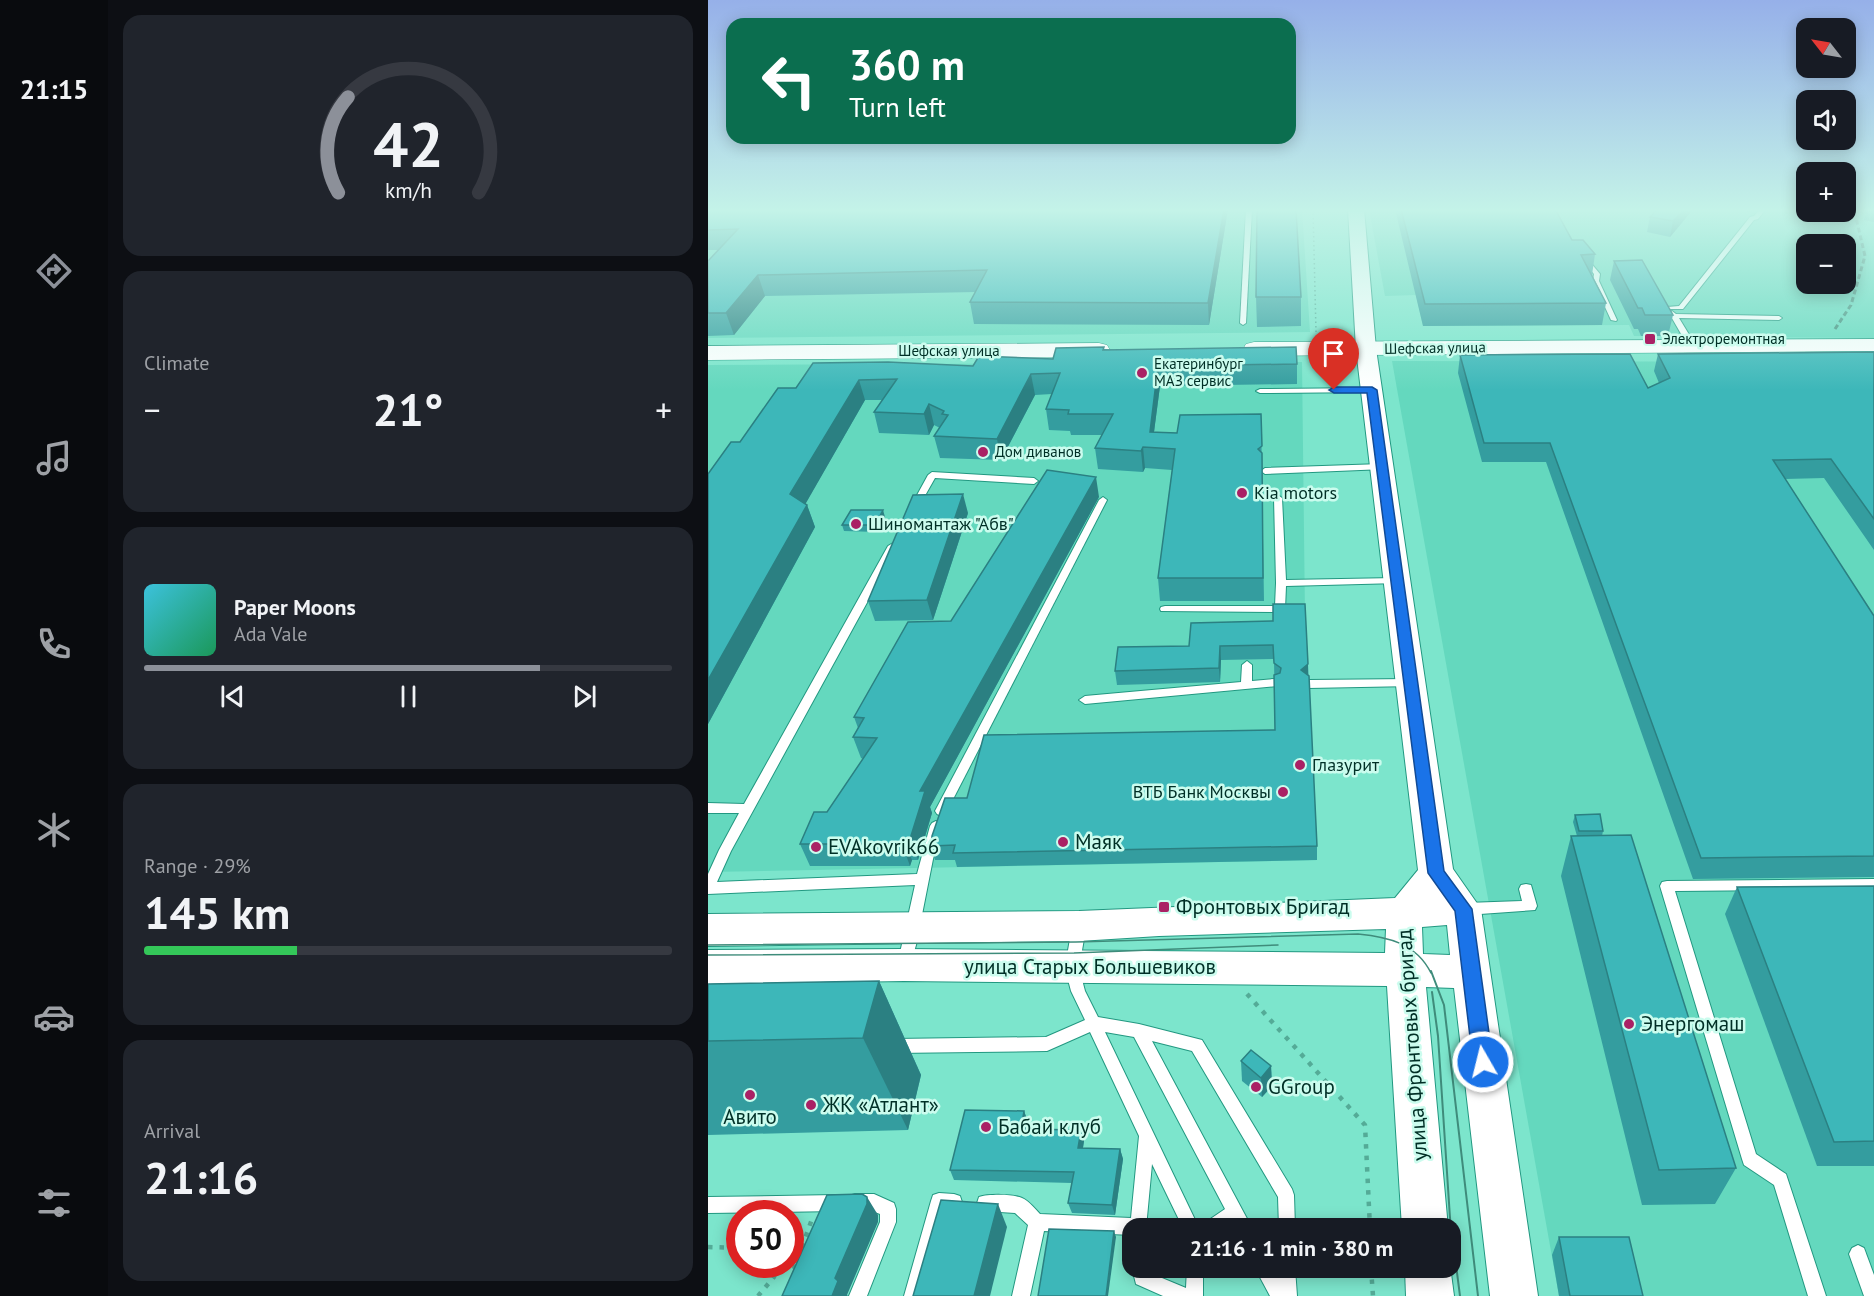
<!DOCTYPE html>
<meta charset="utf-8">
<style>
:root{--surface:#171b24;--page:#20242c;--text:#f1f3f6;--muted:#9ea1a6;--line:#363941;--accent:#8c9099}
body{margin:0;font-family:"PT Sans",sans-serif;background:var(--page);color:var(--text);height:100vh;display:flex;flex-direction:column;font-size:22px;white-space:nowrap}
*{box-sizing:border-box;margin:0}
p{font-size:20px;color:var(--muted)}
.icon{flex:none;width:33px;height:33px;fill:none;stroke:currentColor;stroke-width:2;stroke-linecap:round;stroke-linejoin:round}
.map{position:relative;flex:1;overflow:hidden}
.panel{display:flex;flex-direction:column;gap:15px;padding:15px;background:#0d0f14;width:600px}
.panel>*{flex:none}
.top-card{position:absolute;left:18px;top:18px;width:570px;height:126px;border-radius:18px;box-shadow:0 3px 15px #0003;background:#0b6e4f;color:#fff;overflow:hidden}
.needle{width:39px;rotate:301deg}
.buttons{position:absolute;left:1088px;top:18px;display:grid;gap:12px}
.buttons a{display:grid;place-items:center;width:60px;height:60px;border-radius:12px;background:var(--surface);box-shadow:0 3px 15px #0003;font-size:30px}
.speed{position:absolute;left:18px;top:1200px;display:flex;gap:12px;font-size:30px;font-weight:700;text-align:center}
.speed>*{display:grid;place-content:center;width:78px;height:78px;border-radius:50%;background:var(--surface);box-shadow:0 3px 15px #0003;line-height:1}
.speed .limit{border:9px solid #d22;background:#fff;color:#111}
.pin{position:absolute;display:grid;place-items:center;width:51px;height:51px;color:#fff;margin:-62px -26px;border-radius:50% 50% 50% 0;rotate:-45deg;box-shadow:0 0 6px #0007}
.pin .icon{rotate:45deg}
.me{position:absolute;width:66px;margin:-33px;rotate:352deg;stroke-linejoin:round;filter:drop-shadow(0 0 4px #0008)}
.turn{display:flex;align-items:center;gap:21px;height:126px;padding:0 24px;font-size:27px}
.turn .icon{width:78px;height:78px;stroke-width:2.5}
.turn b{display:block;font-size:42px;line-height:51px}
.big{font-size:45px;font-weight:600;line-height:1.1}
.panel .tile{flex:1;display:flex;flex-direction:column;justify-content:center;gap:9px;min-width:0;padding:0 21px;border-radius:18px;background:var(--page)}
.panel .dial{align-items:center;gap:0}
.dial svg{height:156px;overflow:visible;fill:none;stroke:var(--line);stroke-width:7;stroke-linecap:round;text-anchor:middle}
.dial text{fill:var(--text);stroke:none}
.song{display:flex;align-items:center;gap:18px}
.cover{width:72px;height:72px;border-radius:9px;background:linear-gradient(135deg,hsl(190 70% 55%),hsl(150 70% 35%))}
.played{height:6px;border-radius:3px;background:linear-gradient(90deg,var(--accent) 75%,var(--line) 75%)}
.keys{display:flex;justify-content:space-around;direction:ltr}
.heat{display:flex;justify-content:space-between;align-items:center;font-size:33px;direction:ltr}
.charge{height:9px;border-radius:4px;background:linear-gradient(90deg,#34c759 29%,var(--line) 0)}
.trip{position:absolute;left:414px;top:1218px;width:339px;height:60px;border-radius:18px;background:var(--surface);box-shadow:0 3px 15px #0003;font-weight:600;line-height:60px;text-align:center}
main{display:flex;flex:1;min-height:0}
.tabs{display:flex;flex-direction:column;width:108px;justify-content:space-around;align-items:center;background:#090b0e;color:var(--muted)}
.tabs .icon{width:42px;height:42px}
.tabs .active{color:var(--accent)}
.tabs b{font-size:27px;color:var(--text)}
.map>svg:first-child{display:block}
</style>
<main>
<nav class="tabs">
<b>21:15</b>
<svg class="icon active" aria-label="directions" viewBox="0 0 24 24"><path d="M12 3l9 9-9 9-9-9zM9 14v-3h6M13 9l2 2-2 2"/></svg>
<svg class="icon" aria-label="music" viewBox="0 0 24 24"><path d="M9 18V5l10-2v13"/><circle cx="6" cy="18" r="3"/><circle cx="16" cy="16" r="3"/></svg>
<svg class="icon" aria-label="phone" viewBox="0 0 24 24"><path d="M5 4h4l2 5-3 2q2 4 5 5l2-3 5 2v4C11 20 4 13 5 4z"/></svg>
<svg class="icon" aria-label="climate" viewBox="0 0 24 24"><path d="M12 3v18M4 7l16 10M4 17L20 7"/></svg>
<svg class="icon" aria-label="car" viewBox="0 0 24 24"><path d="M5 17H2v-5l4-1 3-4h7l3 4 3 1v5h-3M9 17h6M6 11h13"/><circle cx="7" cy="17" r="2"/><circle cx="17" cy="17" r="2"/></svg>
<svg class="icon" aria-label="filters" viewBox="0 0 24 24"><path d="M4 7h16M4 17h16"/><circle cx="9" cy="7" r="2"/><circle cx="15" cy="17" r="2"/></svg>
</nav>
<section class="panel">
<div class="tile dial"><svg viewBox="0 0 100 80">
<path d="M14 69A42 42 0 1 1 86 69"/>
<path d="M14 69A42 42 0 0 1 19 20" stroke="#8c9099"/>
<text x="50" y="56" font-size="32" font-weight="700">42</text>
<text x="50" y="72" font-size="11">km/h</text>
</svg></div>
<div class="tile"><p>Climate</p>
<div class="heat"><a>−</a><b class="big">21°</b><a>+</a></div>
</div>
<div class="tile">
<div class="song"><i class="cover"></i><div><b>Paper Moons</b><p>Ada Vale</p></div></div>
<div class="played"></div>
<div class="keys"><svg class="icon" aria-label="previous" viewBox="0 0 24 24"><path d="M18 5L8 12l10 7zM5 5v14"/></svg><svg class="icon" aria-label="pause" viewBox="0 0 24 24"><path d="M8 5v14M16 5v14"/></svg><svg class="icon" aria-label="next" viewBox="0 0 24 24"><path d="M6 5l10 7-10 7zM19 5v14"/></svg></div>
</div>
<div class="tile"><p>Range · 29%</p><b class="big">145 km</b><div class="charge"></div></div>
<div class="tile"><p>Arrival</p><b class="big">21:16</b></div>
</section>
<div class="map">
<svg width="1166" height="1296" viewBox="0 0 1166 1296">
<rect width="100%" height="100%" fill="#7ce5cc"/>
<g fill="#64d8be" fill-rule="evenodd">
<polygon points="0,209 594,209 602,332 0,338"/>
<path d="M661,209H1098V212H1137V209H1166V338L926,336L921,325L715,326L708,295L677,296ZM1098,244H1137V284H1098Z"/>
<polygon points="684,361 1166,362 1166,1296 851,1296"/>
<polygon points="594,362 597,617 609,860 0,872 0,365"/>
</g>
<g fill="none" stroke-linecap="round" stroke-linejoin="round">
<defs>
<g id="lane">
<polygon points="538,209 544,209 538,323 535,325 532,323"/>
<polygon points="1052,209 1058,209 1050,219 1046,220 975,309 959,309 959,307 971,306 1042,217 1046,216"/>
<polygon points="873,256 877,256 892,274 891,281 909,320 908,321 903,320 885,281 886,274 873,258"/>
<polygon points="964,311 968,314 1071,316 1074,318 1071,320 971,318 988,346 984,348 980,346 961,313"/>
<polygon points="664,388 667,388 667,392 552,393 548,391 552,389"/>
<polygon points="674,464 678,467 677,469 557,474 553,471 557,468"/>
<polygon points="224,472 326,478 330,481 326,484 227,478 210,508 204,508 203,506 220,475"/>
<polygon points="570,495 574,498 578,580 688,578 693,581 691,583 578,586 577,609 572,612 453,611 452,609 453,607 457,606 567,606 568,583 566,498"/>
<polygon points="395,497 399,500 239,811 237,814 233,816 229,814 227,811 391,500"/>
<polygon points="185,543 190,546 23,851 9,882 209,874 222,826 224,823 228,821 232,823 234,826 225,859 208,945 202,966 197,968 192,966 190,962 207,885 0,894 0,874 11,850 31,813 0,813 0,803 36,804 180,546"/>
<polygon points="539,661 544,665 544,681 566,679 571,683 570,686 377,704 371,700 377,696 533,682 534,665"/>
<polygon points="702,679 707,683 706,686 600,688 595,684 600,680"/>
<polygon points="1166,879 1166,889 967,891 1048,1154 1078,1174 1118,1296 1100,1296 1066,1185 1036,1165 1034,1159 952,886 954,882 959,881"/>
<polygon points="818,884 823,885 829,906 827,910 758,915 753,913 751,909 753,905 758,903 814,901 811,889 813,885"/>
<path d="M371,921L376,923L378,927L371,968L377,991L390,1017L431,1024L494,1040L584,1189L586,1195L587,1228H571L570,1197L484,1051L444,1041L544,1228H527L525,1224L518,1228H496L498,1222L517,1209L426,1037L397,1032L491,1228H475L444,1164L438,1228H424V1235L336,1231L322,1296H304L320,1225L307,1213L277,1211L271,1209L269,1203L271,1197C280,1194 306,1194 314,1198C321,1201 327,1209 332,1214L423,1218L431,1136L382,1032L339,1051L186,1053L181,1051L179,1046L181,1041L186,1039L338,1037L377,1020L363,991L357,968L364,927L366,923Z"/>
<polygon points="231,1193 246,1194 252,1196 254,1202 252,1208 246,1210 237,1210 214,1296 196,1296 223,1201 225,1195"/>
<path d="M147,1194H166L186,1203L188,1209V1222L159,1296H141L172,1222V1214C162,1209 151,1212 141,1208L139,1202L141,1196Z"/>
<polygon points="129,1195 135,1197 137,1203 135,1209 129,1211 0,1213 0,1197"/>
<polygon points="1150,1245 1156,1248 1166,1275 1166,1296 1156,1296 1141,1254 1144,1248"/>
<polygon points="424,1268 441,1268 442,1273 478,1288 479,1268 495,1268 495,1296 455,1296 428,1284"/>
<polygon points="547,1268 565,1268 571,1277 571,1268 587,1268 589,1296 562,1296"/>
</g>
<g id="secondary">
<path d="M640,209H656L668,349L745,869L773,909L830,1296H782L746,988L718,987L740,1228H694L679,986L196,981L0,984V950L196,949L677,953L678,929L451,936L371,941L0,946V914L371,911L687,898L710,870L648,349ZM739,925L742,955L715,954L714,927Z"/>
<polygon points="742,1266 746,1296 698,1296 697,1268"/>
</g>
<g id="primary">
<polygon points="1166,339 1166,351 546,356 538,354 535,349 538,344 546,342"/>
<polygon points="391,343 399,345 402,350 399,355 391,357 0,360 0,346"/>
</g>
</defs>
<use href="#lane" stroke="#229881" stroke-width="2"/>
<use href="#secondary" stroke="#229881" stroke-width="2"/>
<use href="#primary" stroke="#229881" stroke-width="1"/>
<polyline stroke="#54ab97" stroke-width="1.5" stroke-dasharray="1.5 3" stroke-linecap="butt" points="605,209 608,332"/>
<g stroke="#54ab97" stroke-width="4.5" stroke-dasharray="4.5 7" stroke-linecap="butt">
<polyline points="539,994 657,1125 662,1228"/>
<polyline points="82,1238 84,1219"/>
<polyline points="0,1247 32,1248"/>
<polyline points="663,1268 665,1296"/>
<polyline points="86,1269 104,1219"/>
<polyline points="50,1296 66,1277 71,1264"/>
</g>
<use href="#lane" fill="#fff" fill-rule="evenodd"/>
<use href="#secondary" fill="#fff" fill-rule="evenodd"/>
<use href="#primary" fill="#fff" fill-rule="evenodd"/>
<g stroke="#3f8c7b" stroke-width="1.5">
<path d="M0,945L368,942L650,934C680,937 708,943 723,973"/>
<polyline points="0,955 366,953 570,945"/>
</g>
<g stroke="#3f8c7b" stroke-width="2">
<polyline points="723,971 736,1005 770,1296"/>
<polyline points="724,992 730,1036 742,1218 752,1296"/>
</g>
<g stroke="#3f8c7b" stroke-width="3" stroke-dasharray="5 3" stroke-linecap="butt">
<polyline points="1040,212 1042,209"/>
<polyline points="1127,329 1143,305 1157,256 1146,209"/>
</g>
</g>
<g fill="#349d9f">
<polygon points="0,209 520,209 501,325 266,324 262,302 268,292 57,296 26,335 0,336 0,261 11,250 0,250"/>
<polygon points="687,209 847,209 864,240 887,254 884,275 898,303 894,325 715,326"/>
<polygon points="1160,209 1166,209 1166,222 1156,220"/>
<polygon points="982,213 962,237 939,232 942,217"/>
<polygon points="906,261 965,315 960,336 933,336 930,329 926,329 902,280"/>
<polygon points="548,297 593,297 593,326 549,327"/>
<polygon points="396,349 589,364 589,384 452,386 446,432 469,433 553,414 556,601 452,601 450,578 464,470 437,468 435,472 390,469 387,448 394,435 363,435 362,431 341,430 338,409 344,394 327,395 293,460 232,458 226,436 232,428 226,425 221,435 171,433 166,412 174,400 157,400 97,504 99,505 107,527 0,724 0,474 32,442 88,388 105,363 265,366 345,359"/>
<polygon points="1166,352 1166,550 1116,478 1077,479 1166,616 1166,877 985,879 838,462 774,462 750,373 752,355 940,388 951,383 946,371 950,354"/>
<polygon points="391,497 222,807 224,813 210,860 204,860 202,866 102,866 92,844 119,812 155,759 153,758 145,737 150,728 146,717 243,621"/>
<polygon points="260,513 225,620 167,621 160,601"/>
<polygon points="177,517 169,532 136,531 134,525"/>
<polygon points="565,621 600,664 609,846 609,860 249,867 247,860 227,860 223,846 259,798 567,730 566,659 513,660 512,682 409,685 407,671 481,646"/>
<polygon points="867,815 895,831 894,836 1028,1168 1007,1204 934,1205 853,876 863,836 869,836 865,822"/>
<polygon points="1166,886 1166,1166 1109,1166 1017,914 1029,887"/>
<polygon points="171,981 213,1075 200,1130 0,1135 0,984"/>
<polygon points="533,1061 563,1066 564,1086 554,1097 534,1081"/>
<polygon points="316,1111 320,1122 318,1129 376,1141 375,1148 412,1149 415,1159 407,1215 364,1213 360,1203 364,1183 246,1180 242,1170"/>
<polygon points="851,1237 935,1296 851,1296 844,1255"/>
</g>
<g fill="#2b8082">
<polygon points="516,209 520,209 501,325 500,303"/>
<polygon points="977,209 984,209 982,213 962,237 965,221"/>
<polygon points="50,275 57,296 26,335 18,313"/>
<polygon points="450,366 452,386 444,447 442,432"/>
<polygon points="323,374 327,395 293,460 289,439"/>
<polygon points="151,380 157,400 90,517 82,494"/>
<polygon points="221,404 226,425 221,435 216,414"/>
<polygon points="435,447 437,468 435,472 433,451"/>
<polygon points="388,477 391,497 222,807 224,813 210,860 202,839 212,791"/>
<polygon points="255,494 260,513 225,620 219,600"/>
<polygon points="99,505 107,527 0,724 0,680"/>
<polygon points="175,510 177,517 169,532 167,525"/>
<polygon points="512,646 513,660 512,682 511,668"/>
<polygon points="600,664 600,678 593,670"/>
<polygon points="196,839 204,860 202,866 194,844"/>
<polygon points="171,981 213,1075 200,1130 155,1038"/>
<polygon points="563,1066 564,1086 554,1097 553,1078"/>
<polygon points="316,1111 320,1122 316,1140 313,1129"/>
<polygon points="373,1130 376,1141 373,1159 370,1148"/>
<polygon points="412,1149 415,1159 407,1215 404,1205"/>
<polygon points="159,1197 170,1215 170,1222 139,1295 140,1296 124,1296 127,1278"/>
<polygon points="290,1204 299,1227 282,1296 266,1296"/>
<polygon points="406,1231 408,1237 400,1296 398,1296"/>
</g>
<g fill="#3db7b9" stroke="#2b8082" stroke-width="1.5">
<polygon points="0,209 516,209 500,303 262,302 279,270 50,275 18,313 0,313 0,261 30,229 0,230"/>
<polygon points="549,209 588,209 593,297 548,297"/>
<polygon points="693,209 847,209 864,240 875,240 887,254 873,255 898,303 717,304"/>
<polygon points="950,209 977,209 965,221 942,217"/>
<polygon points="934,260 965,315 937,315 934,308 930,308 906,261"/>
<polygon points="396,347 395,350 588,347 589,364 450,366 442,432 469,433 472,415 553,414 554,446 550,449 554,453 555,578 450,578 467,449 435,447 433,451 387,448 405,414 360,414 361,410 338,409 352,373 323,374 289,439 226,436 240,415 234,414 236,411 221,404 216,414 166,412 189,379 151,380 82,494 99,505 0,680 0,474 23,442 32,442 70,388 88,388 105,363 180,362 265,366 271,356 345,359 348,348"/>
<polygon points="1166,352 1166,519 1123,459 1065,460 1166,616 1166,856 993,858 842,443 776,443 752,355 922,354 940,388 962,378 950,354"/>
<polygon points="339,470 388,477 212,791 217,791 202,839 196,839 194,844 92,844 106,812 119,812 169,738 145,737 156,718 146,717 200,622 243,621"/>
<polygon points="255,494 219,600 160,601 205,495"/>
<polygon points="143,510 175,510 167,525 134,525"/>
<polygon points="565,604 597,604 600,664 593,670 601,676 609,846 245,853 247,845 223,846 224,836 237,798 259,798 276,735 567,730 566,675 572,673 573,668 566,663 565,645 512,646 511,668 407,671 410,647 481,646 483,623 565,621"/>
<polygon points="892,814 895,831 871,831 867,815"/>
<polygon points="923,835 1028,1168 951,1170 863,836"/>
<polygon points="1166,886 1166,1141 1126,1142 1029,887"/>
<polygon points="171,981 155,1038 0,1041 0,984"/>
<polygon points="543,1050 563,1066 553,1078 533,1061"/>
<polygon points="257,1110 316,1111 313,1129 373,1130 370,1148 412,1149 404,1205 360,1203 366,1172 242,1170"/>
<polygon points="154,1194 159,1197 159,1204 127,1278 130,1281 124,1296 74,1296 119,1195"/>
<polygon points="233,1200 290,1204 266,1296 205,1296"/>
<polygon points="341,1229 406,1231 398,1296 330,1296"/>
<polygon points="851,1237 921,1237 935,1296 862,1296"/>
</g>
<linearGradient id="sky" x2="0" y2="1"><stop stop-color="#96b0e9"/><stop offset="0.54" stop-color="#c4f3e8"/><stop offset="1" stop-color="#c4f3e8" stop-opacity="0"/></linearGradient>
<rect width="1166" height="390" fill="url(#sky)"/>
<polygon fill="#1a73e8" stroke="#114b97" stroke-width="1.5" points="664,387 669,390 736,871 764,909 785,1062 782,1069 775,1071 768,1069 765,1062 747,911 720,873 659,393 626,393 621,390 626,387"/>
<g fill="#aa2165" stroke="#cbfcee" stroke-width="2">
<rect x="936" y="333" width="12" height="12" rx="3"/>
<circle cx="434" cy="373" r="6"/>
<circle cx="275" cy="452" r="6"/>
<circle cx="534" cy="493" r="6"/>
<circle cx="148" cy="524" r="6"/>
<circle cx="592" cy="765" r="6"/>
<circle cx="575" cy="792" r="6"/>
<circle cx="355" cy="842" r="6"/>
<circle cx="108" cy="847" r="6"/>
<rect x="450" y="901" width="12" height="12" rx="3"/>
<circle cx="921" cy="1024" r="6"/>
<circle cx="548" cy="1087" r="6"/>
<circle cx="42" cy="1095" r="6"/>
<circle cx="103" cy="1105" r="6"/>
<circle cx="278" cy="1127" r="6"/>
</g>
<g text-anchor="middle" stroke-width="5" stroke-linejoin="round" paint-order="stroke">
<g font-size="15" fill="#002f26" stroke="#cbfcee" text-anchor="start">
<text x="954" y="344">Электроремонтная</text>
<text x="446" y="369">Екатеринбург<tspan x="446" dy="17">МАЗ сервис</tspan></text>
<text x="287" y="457">Дом диванов</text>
</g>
<g font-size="15" fill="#002f26" stroke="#cbfcee">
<text transform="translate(727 348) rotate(-1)" y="5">Шефская улица</text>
<text x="241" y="356">Шефская улица</text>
</g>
<g font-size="18" fill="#002f26" stroke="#cbfcee" text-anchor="start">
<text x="546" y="499">Kia motors</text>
<text x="160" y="530">Шиномантаж "Абв"</text>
<text x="604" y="771">Глазурит</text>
<text x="563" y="798" text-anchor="end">ВТБ Банк Москвы</text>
</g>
<g font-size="21" fill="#002f26" stroke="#cbfcee" text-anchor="start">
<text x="367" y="849">Маяк</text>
<text x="120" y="854">EVAkovrik66</text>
<text x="468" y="914">Фронтовых Бригад</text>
<text x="933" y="1031">Энергомаш</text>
<text x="560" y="1094">GGroup</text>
<text x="115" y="1112">ЖК «Атлант»</text>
<text x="42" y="1124" text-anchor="middle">Авито</text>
<text x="290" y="1134">Бабай клуб</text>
</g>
<g font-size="21" fill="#002f26" stroke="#cbfcee">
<text x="382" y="974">улица Старых Большевиков</text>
<text transform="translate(704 1045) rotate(-94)" y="7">улица Фронтовых бригад</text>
</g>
</g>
</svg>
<div class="buttons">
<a><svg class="needle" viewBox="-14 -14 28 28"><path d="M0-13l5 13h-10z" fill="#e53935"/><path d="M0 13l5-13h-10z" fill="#9ea1a6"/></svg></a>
<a><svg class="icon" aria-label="sound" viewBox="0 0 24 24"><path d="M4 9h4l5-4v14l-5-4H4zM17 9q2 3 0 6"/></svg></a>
<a>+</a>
<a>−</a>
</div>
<div class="speed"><div class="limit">50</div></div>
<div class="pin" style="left:626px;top:390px;background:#d93025"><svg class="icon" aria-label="arrive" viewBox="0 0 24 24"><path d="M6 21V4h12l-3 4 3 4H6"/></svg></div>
<svg class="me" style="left:775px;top:1062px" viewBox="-20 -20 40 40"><circle r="17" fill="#1a73e8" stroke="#fff" stroke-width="3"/><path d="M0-11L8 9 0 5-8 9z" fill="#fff"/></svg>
<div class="trip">21:16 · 1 min · 380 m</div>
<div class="top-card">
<div class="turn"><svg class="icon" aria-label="left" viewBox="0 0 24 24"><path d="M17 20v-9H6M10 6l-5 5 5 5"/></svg><div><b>360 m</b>Turn left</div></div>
</div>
</div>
</main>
